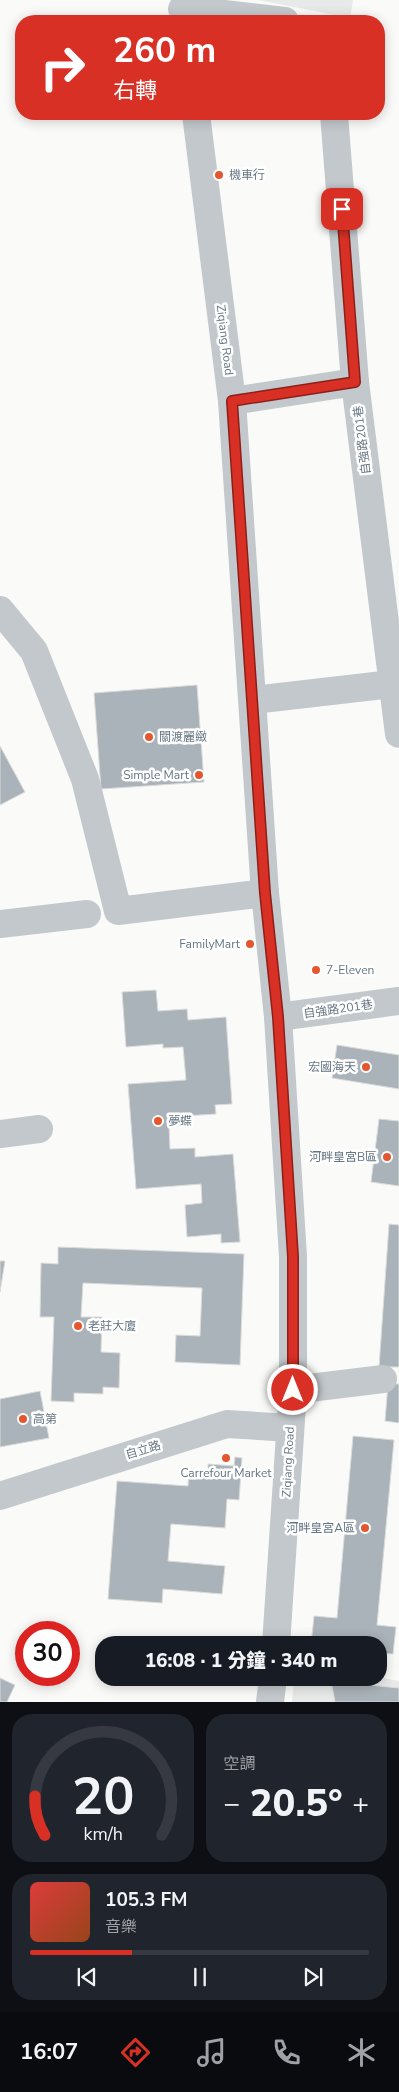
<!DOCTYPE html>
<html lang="zh-TW">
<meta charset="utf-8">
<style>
:root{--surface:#171b24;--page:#20242c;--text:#f1f3f6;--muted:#9ea1a6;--line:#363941;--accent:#d93025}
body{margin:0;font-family:"Nunito Sans","Noto Sans TC",sans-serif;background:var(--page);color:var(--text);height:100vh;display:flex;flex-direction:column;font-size:19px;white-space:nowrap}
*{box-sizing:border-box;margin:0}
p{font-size:16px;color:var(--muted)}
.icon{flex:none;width:28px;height:28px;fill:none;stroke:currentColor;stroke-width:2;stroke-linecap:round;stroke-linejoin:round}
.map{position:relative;height:1702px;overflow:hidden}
.sheet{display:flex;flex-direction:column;gap:12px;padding:12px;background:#0d0f14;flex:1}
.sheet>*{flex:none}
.banner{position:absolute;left:15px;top:15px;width:370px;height:105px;border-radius:20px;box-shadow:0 2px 12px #0003;background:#d93025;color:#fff;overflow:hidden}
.speed{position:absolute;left:15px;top:1621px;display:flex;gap:10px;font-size:25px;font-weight:700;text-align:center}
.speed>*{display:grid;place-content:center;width:65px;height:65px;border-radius:50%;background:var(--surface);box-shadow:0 2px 12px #0003;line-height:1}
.speed .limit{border:8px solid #d22;background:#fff;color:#111}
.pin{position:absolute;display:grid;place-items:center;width:42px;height:42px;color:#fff;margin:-21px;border-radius:10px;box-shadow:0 2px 8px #0006}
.me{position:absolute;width:55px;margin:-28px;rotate:0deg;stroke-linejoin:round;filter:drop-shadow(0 0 4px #0008)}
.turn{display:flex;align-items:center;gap:18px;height:105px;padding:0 15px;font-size:22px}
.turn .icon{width:65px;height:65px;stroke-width:2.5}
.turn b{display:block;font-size:35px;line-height:42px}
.big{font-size:38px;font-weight:800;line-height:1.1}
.sheet .widget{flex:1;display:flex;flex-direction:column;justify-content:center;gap:8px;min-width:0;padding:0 18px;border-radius:20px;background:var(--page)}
.sheet .dial{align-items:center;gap:0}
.dial svg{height:130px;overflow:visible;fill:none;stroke:var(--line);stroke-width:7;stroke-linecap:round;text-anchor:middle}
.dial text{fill:var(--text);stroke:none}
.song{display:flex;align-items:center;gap:15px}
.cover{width:60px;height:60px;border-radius:8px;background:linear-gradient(135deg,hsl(0 70% 55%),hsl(20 70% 35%))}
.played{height:5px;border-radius:2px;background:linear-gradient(90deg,var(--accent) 30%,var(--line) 30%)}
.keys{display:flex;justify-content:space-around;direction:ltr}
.heat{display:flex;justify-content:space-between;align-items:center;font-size:28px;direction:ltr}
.sheet .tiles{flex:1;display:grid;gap:12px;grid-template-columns:1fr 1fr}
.widget:last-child{grid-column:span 2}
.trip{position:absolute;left:95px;top:1636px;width:292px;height:50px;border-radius:20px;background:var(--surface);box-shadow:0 2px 12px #0003;font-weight:800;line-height:50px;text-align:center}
.tabs{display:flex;height:80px;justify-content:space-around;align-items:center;background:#090b0e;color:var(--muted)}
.tabs .icon{width:35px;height:35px}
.tabs .current{color:var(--accent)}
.tabs b{font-size:22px;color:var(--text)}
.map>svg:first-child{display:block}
</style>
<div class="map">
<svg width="399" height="1702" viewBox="0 0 399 1702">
<rect width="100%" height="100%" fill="#fafaf8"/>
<g fill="#e8e9e9">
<polygon points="258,0 353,0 350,18"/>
<polygon points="379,1677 399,1681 399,1702 292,1702 294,1678"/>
</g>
<g fill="#aab3b9" stroke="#dcdcda">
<polygon points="197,685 204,782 101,789 94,693"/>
<polygon points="0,746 25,792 0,805"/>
<polygon points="156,990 158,1011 187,1009 188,1020 226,1017 232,1104 215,1105 216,1114 184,1116 185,1125 169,1127 170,1149 195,1148 195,1157 233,1154 240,1242 221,1243 221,1234 187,1237 185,1205 202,1203 201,1184 136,1189 128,1084 186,1080 183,1047 163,1048 163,1044 126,1047 122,992"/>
<polygon points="337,1045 399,1055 399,1089 332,1078"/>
<polygon points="379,1119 399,1121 399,1186 371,1182"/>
<polygon points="389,1224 399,1225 399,1367 379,1367"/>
<polygon points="58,1247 244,1254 240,1365 175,1362 176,1335 200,1336 202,1288 83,1283 81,1317 102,1317 101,1352 120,1353 119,1388 103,1387 103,1394 74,1393 74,1402 51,1401 54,1317 40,1317 41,1263 58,1264"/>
<polygon points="0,1261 5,1261 0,1292"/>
<polygon points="388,1384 399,1384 399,1423 385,1421"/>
<polygon points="40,1391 49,1438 0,1447 0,1399"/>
<polygon points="353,1436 394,1440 377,1625 396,1627 393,1654 379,1653 379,1645 311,1645 314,1616 337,1618"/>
<polygon points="235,1457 242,1458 239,1500 227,1499 225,1528 171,1524 168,1561 225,1566 222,1594 163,1589 162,1603 108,1599 117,1481 188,1486 189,1469 208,1470 208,1464 234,1466"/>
<polygon points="0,1678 15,1685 7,1702 0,1702"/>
<polygon points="331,1681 399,1688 399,1702 335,1702"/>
</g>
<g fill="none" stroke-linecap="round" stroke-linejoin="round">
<g stroke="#c3c8cc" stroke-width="28">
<polyline points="182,9 285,21"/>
<polyline points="196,114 232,401 265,893 278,1017 293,1257 293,1390 276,1645"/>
<polyline points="334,114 355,382 399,734"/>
<polyline points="232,401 355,382"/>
<polyline points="0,610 34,651 85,779 118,911 265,893"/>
<polyline points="253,700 392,684"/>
<polyline points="0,924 87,914"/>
<polyline points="278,1017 399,1001"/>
<polyline points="0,1134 39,1129"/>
<polyline points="293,1390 383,1379"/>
<polyline points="0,1496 227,1424 290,1428"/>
<polyline points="270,1702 273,1678"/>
</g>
</g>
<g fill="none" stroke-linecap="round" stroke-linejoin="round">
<defs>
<polyline id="route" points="293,1390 293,1257 278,1017 265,893 232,401 355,382 342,209"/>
</defs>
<use href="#route" stroke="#8d1f18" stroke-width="12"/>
<use href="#route" stroke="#d93025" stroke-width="9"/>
</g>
<g fill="#e4572e" stroke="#fff" stroke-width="2">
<circle cx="219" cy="175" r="5"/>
<circle cx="149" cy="737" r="5"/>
<circle cx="199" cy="775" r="5"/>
<circle cx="250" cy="944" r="5"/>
<circle cx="316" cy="970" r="5"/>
<circle cx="366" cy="1067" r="5"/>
<circle cx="158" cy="1121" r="5"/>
<circle cx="387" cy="1157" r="5"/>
<circle cx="78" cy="1326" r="5"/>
<circle cx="23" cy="1419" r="5"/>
<circle cx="226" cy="1458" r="5"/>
<circle cx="365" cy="1528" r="5"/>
</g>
<g text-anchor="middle" stroke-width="5" stroke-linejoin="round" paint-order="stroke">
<g font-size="12" fill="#657683" stroke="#fff" text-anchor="start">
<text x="229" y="179">機車行</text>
<text x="159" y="741">關渡麗緻</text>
<text x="189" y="779" text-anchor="end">Simple Mart</text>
<text x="240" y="948" text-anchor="end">FamilyMart</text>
<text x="326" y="974">7-Eleven</text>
<text x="356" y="1071" text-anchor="end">宏國海天</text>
<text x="168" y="1125">夢蝶</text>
<text x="377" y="1161" text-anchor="end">河畔皇宮B區</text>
<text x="88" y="1330">老莊大廈</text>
<text x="33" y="1423">高第</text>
<text x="226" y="1477" text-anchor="middle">Carrefour Market</text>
<text x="355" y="1532" text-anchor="end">河畔皇宮A區</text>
</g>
<g font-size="12" fill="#657683" stroke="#fff">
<text transform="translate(225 340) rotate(83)" y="4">Ziqiang Road</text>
<text transform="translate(362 440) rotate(-97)" y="4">自強路201巷</text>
<text transform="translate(338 1009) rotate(-8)" y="4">自強路201巷</text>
<text transform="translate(143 1450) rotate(-17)" y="4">自立路</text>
<text transform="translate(288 1462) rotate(-87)" y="4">Ziqiang Road</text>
</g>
</g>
</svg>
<div class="speed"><div class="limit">30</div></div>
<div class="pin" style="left:342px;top:209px;background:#d93025"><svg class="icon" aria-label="arrive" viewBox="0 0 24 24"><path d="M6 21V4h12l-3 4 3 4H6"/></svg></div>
<svg class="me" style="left:293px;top:1390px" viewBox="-20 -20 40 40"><circle r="17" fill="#d93025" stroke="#fff" stroke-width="3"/><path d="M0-11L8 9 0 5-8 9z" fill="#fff"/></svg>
<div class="trip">16:08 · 1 分鐘 · 340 m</div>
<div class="banner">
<div class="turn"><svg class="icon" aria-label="right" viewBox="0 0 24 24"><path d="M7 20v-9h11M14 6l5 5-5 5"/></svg><div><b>260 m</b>右轉</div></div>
</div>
</div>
<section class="sheet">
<div class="tiles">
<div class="widget dial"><svg viewBox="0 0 100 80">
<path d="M14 69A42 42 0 1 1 86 69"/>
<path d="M14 69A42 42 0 0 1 8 45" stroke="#d93025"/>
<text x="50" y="56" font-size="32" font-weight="700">20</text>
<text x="50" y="72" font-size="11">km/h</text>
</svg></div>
<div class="widget"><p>空調</p>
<div class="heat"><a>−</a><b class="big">20.5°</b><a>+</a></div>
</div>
<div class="widget">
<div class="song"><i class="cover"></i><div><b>105.3 FM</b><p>音樂</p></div></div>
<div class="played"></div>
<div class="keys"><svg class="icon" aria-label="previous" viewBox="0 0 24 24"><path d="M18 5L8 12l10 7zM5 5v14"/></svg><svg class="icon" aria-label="pause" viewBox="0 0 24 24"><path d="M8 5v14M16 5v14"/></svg><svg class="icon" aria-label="next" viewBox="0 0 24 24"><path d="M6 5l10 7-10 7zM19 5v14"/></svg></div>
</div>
</div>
</section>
<nav class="tabs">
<b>16:07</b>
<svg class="icon current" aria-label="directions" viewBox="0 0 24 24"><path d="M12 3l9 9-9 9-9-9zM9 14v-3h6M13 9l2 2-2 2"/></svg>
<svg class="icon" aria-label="music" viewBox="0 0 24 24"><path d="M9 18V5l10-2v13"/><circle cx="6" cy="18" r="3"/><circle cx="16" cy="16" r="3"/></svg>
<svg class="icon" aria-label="phone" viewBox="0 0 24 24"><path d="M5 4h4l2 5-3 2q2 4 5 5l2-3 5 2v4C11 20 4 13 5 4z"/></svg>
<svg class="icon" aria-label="climate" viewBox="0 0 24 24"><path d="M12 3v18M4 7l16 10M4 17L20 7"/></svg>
</nav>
